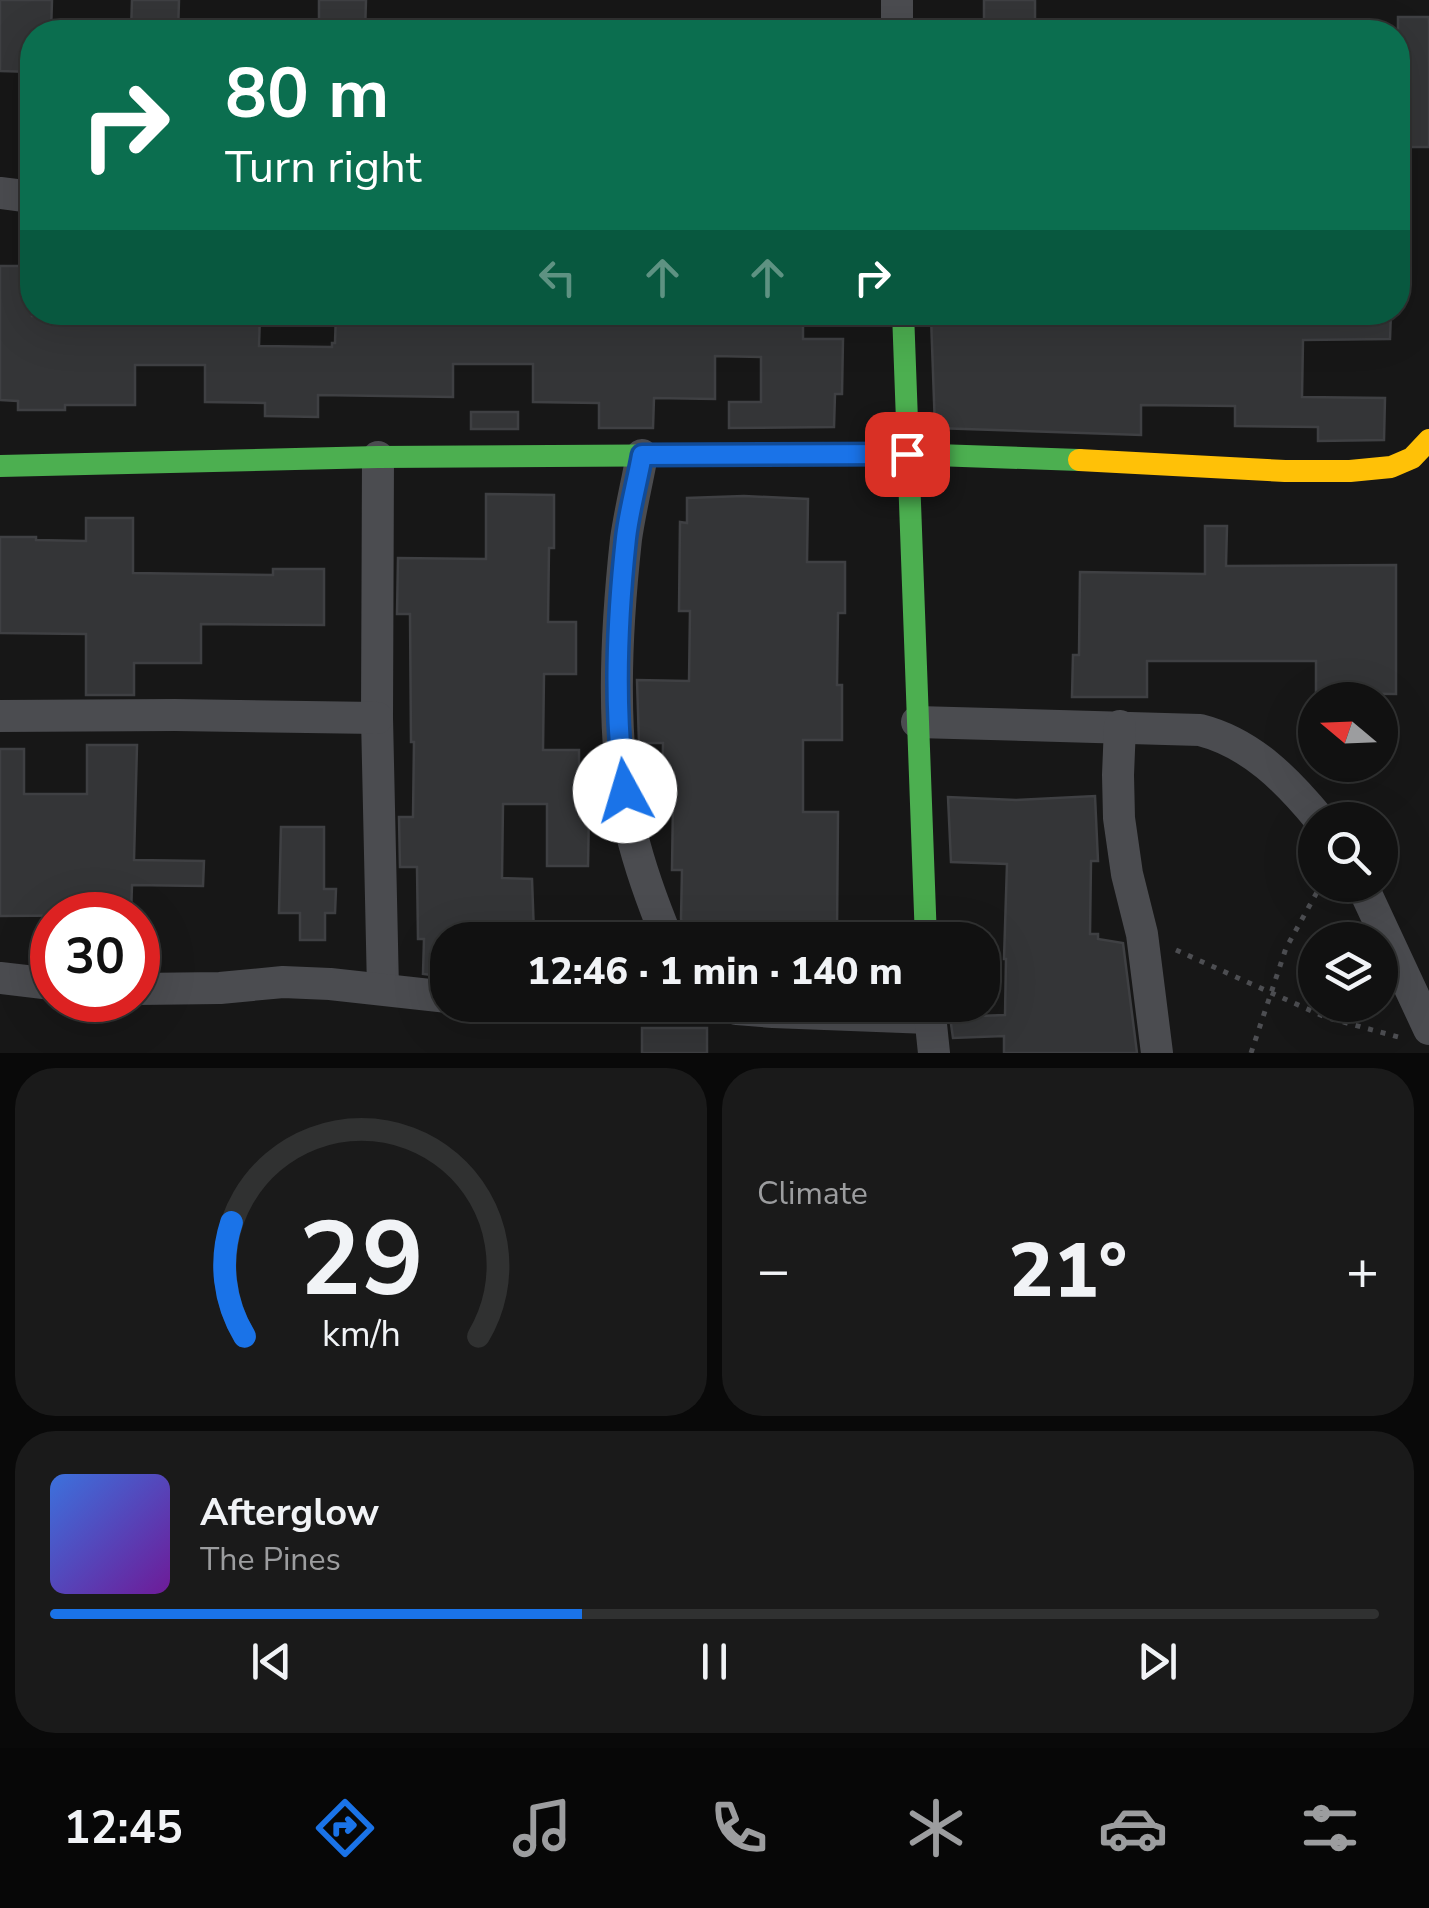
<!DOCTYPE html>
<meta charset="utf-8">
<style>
:root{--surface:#111;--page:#1a1a1a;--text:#f1f3f6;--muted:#9c9d9f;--line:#303131;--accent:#1a73e8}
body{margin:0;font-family:"Nunito Sans",sans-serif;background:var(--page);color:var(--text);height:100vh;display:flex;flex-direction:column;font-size:38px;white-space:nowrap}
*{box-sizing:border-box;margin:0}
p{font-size:32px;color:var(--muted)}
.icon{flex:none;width:55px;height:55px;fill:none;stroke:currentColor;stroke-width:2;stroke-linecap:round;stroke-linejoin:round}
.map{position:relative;height:1053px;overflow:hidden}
.panel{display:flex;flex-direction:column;gap:15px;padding:15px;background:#090909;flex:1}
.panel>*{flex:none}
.hud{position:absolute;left:20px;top:20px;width:1390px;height:305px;border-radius:40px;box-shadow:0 10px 40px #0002,0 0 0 2px var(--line);background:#0b6e4f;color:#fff;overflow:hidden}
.needle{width:65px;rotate:289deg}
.controls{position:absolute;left:1298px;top:682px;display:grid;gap:20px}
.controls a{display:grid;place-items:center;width:100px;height:100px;border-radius:50%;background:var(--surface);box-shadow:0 10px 40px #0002,0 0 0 2px var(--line);font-size:50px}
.speed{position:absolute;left:30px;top:892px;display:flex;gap:20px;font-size:50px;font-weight:700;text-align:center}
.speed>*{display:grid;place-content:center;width:130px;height:130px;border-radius:50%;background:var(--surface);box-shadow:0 10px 40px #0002,0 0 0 2px var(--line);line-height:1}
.speed .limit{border:15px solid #d22;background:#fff;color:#111}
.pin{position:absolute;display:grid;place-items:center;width:85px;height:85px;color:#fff;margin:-42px;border-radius:20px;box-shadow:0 5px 15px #0006}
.me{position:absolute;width:110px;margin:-55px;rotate:354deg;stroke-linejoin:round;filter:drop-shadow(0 0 8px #0008)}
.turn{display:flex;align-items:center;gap:35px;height:210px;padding:0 40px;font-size:45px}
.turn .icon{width:130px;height:130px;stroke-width:2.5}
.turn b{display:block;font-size:70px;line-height:85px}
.lanes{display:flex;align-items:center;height:95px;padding:0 40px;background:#0003;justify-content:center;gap:50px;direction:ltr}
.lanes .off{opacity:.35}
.big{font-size:75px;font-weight:800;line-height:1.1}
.panel .card{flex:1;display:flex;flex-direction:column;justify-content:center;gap:15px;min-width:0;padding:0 35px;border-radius:40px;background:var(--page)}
.panel .dial{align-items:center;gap:0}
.dial svg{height:260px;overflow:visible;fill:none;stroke:var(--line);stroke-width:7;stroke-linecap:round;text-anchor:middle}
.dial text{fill:var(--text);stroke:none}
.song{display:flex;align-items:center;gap:30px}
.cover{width:120px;height:120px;border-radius:15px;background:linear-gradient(135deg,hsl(220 70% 55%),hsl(280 70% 35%))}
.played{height:10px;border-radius:5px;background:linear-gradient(90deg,var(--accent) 40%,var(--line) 40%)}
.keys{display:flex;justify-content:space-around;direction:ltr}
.heat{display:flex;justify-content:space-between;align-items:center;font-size:55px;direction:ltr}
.panel .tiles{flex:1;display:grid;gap:15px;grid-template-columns:1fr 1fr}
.card:last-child{grid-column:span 2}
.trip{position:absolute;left:430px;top:922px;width:570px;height:100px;border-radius:40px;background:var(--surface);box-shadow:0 10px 40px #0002,0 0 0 2px var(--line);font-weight:800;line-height:100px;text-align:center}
.tab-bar{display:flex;height:160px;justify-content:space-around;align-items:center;background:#070707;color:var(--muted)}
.tab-bar .icon{width:70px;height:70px}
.tab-bar .active{color:var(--accent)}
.tab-bar b{font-size:45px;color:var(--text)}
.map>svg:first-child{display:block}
</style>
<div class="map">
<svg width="1429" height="1053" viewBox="0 0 1429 1053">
<rect width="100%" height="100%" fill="#171717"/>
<g fill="#343537" stroke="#3f4043" stroke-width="2.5">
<polygon points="0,0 52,0 51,32 32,32 32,72 0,71"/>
<polygon points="132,0 179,0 178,32 131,32"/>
<polygon points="319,0 366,0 365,32 319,32"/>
<rect x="984" y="0" width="51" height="28"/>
<rect x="1398" y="17" width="31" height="130"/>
<polygon points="0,266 32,266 32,316 76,316 76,312 130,312 130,320 206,321 206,315 260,315 259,346 332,347 332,343 335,343 336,312 458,312 458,315 533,315 533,312 803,312 803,339 843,339 842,394 835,394 834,427 729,428 729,402 761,402 761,357 715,356 715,399 654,398 653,428 599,428 599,403 533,402 533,364 453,364 453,397 318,395 318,417 265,416 265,403 205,402 205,365 135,365 135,405 65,405 65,410 18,410 18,401 0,400"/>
<polygon points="1074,312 1237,314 1237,312 1391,312 1390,339 1303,340 1302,397 1385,398 1384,440 1318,441 1318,427 1235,426 1235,406 1141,405 1141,435 935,428 931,317 1074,318"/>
<rect x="471" y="412" width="47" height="17"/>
<polygon points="486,494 554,495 554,548 549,548 548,622 576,622 576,674 544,674 543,750 579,750 579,811 589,811 588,866 547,866 547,804 503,804 502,878 532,879 534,934 470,934 470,939 448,939 448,977 423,974 424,939 418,939 417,867 400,867 399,817 413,817 414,742 411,742 410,614 397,614 398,558 486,559"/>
<polygon points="744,496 808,499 807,562 845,562 845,613 838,613 837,685 842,685 842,740 803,740 803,812 838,812 837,933 687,933 681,919 682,870 672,870 673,803 662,803 663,743 639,743 637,680 689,681 690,611 679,611 680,522 687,523 687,498"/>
<polygon points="86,518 133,518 133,573 273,575 273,569 324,569 324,625 201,624 201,663 134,663 134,695 86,695 86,634 0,633 0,537 36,537 36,540 86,541"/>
<polygon points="1205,526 1227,526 1226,566 1396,565 1396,694 1316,693 1316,661 1147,661 1147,697 1072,697 1073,655 1079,655 1080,572 1205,574"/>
<polygon points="87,745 137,745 134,860 204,861 203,886 132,885 131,915 0,916 0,749 24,749 24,794 87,794"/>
<polygon points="1095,796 1098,861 1091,861 1090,934 1098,934 1098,939 1123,943 1137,1053 1004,1053 1004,1036 953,1038 950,1017 1005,1015 1006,959 1004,959 1007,864 951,862 948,797 1016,800"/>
<polygon points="281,827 324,827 324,889 336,889 335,913 325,913 325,940 300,940 300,913 279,913"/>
<rect x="642" y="1028" width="65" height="25"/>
</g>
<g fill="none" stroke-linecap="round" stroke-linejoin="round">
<g stroke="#4d4e52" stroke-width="5" stroke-dasharray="5 8" stroke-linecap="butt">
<polyline points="1176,950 1325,1017 1402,1038"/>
<polyline points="1251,1053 1286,948 1321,885"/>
</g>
<g stroke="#4b4c50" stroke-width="32">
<polyline points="897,0 897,32"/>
<polyline points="0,193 32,197"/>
<path d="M642,455C637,483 630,511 626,539C616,631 610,740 631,831C640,868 653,904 668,940"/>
<polyline points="378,457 377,718 383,989"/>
<polyline points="0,716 175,715 377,718"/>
<path d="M917,722L1200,730C1251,743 1287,780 1320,820"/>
<polyline points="1120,726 1118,775 1119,818 1127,874 1142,934 1157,1053"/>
<polyline points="1362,885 1429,1029"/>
<polyline points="0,978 52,984"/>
<polyline points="138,989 220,988 283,982 330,984 448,997"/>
<polyline points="560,1005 625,1007 692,1005"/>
<polyline points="723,1005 737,1009 773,1012 929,1018"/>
<polyline points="929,1005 934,1053"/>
</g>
<g stroke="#4caf50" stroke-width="22">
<polyline points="903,312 926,940"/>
<polyline points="0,466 378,457 907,454 1079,460"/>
</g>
<polyline stroke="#ffc107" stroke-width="22" points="1079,460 1285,471 1350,471 1391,467 1412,458 1429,440"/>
</g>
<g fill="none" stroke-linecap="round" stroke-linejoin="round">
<defs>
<path id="route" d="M625,791C613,708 617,622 626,538C629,511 637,483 642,455L907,454"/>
</defs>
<use href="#route" stroke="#114b97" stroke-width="25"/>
<use href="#route" stroke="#1a73e8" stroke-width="18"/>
</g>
</svg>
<div class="controls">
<a><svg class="needle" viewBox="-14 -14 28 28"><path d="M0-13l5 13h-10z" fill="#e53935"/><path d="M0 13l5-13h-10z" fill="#9c9d9f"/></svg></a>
<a><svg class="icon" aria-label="search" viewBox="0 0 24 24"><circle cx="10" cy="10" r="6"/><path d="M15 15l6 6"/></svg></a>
<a><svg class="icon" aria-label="layers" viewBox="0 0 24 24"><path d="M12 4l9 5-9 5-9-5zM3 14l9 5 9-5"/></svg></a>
</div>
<div class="speed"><div class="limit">30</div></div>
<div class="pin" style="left:907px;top:454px;background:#d93025"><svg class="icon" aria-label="arrive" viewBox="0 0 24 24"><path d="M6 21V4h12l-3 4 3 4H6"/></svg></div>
<svg class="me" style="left:625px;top:791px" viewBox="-20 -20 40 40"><circle r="19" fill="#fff"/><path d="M0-13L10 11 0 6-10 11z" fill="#1a73e8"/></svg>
<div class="trip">12:46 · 1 min · 140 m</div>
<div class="hud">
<div class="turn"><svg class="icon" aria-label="right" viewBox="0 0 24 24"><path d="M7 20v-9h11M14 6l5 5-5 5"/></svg><div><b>80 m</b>Turn right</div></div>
<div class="lanes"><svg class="icon off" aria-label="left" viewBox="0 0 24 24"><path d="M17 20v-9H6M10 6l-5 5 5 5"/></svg><svg class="icon off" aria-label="ahead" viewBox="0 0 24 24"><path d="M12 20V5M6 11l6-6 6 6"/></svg><svg class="icon off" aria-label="ahead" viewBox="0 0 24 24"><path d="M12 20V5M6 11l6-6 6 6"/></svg><svg class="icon" aria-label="right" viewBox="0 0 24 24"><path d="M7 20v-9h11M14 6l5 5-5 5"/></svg></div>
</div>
</div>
<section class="panel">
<div class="tiles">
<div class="card dial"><svg viewBox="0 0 100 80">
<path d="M14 69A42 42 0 1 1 86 69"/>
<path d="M14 69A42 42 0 0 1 10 34" stroke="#1a73e8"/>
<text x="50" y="56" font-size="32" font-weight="700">29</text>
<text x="50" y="72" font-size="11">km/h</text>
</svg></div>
<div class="card"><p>Climate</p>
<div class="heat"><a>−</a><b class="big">21°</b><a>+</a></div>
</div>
<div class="card">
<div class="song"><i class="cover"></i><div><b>Afterglow</b><p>The Pines</p></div></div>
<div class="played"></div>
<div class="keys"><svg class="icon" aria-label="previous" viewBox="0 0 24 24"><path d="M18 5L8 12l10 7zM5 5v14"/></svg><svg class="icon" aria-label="pause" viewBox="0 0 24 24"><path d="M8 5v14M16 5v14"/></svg><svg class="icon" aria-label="next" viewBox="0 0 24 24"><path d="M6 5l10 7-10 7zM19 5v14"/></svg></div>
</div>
</div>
</section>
<nav class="tab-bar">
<b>12:45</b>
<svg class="icon active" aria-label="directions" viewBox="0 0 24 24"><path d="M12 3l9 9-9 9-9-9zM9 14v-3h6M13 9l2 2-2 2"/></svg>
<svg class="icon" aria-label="music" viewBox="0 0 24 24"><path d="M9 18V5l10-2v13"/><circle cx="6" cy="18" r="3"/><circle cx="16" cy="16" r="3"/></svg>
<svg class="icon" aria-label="phone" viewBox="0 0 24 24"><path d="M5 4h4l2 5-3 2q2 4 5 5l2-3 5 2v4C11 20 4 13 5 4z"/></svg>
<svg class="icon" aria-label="climate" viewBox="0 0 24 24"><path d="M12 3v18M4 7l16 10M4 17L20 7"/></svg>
<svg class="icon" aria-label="car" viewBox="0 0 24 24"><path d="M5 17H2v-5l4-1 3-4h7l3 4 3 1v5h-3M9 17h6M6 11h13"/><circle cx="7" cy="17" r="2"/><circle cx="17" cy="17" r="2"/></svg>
<svg class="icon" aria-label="filters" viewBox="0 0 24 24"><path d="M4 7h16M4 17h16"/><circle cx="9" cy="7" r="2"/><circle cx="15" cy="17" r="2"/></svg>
</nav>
